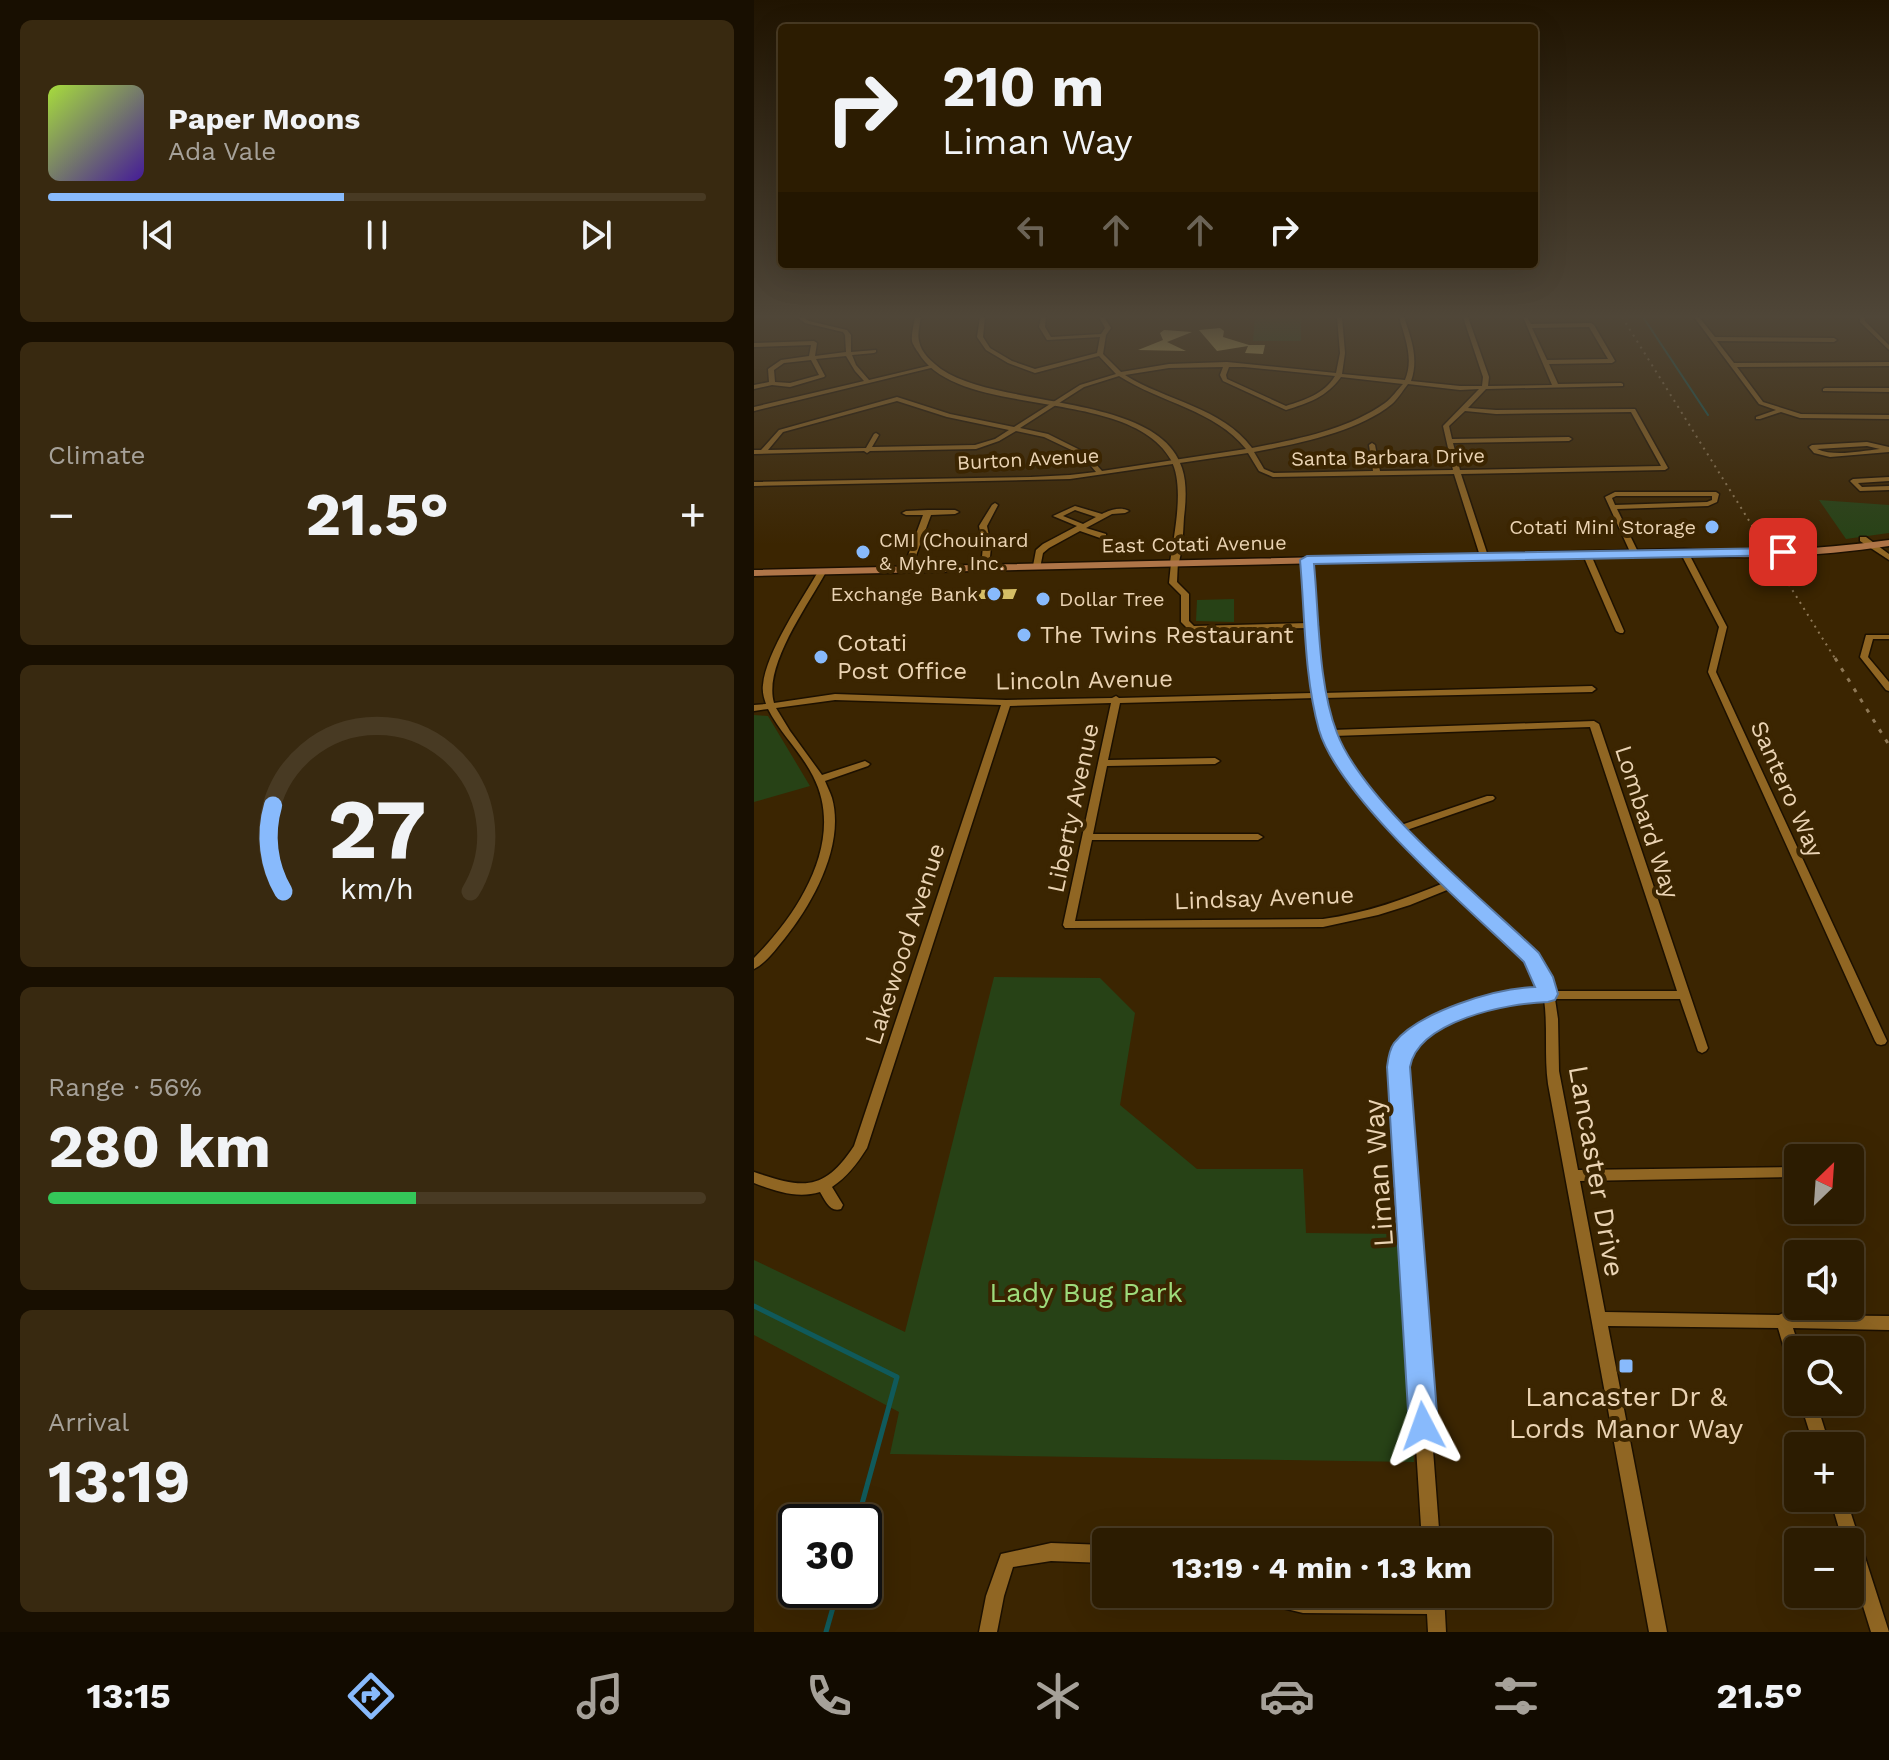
<!DOCTYPE html>
<meta charset="utf-8">
<style>
:root{--surface:#2c1c01;--page:#382910;--text:#f1f3f6;--muted:#a6a199;--line:#483a23;--accent:#88bafc}
body{margin:0;font-family:"Work Sans",sans-serif;background:var(--page);color:var(--text);height:100vh;display:flex;flex-direction:column;font-size:30px;white-space:nowrap}
*{box-sizing:border-box;margin:0}
p{font-size:26px;color:var(--muted)}
.icon{flex:none;width:44px;height:44px;fill:none;stroke:currentColor;stroke-width:2;stroke-linecap:round;stroke-linejoin:round}
.map{position:relative;flex:1;overflow:hidden}
.sheet{display:flex;flex-direction:column;gap:20px;padding:20px;background:#180f01;width:754px}
.sheet>*{flex:none}
.guide{position:absolute;left:24px;top:24px;width:760px;height:244px;border-radius:8px;box-shadow:0 8px 32px #0002,0 0 0 2px var(--line);background:#2c1c01;color:var(--text);overflow:hidden}
.needle{width:52px;rotate:25deg}
.controls{position:absolute;left:1030px;top:1144px;display:grid;gap:16px}
.controls a{display:grid;place-items:center;width:80px;height:80px;border-radius:8px;background:var(--surface);box-shadow:0 8px 32px #0002,0 0 0 2px var(--line);font-size:40px}
.speed{position:absolute;left:24px;top:1504px;display:flex;gap:16px;font-size:40px;font-weight:700;text-align:center}
.speed>*{display:grid;place-content:center;width:104px;height:104px;border-radius:50%;background:var(--surface);box-shadow:0 8px 32px #0002,0 0 0 2px var(--line);line-height:1}
.speed .limit{border:4px solid #111;border-radius:12px;background:#fff;color:#111}
.pin{position:absolute;display:grid;place-items:center;width:68px;height:68px;color:#fff;margin:-34px;border-radius:16px;box-shadow:0 4px 12px #0006}
.me{position:absolute;width:88px;margin:-44px;rotate:356deg;stroke-linejoin:round;filter:drop-shadow(0 0 6px #0008)}
.turn{display:flex;align-items:center;gap:28px;height:168px;padding:0 32px;font-size:36px}
.turn .icon{width:104px;height:104px;stroke-width:2.5}
.turn b{display:block;font-size:56px;line-height:68px}
.lanes{display:flex;align-items:center;height:76px;padding:0 32px;background:#0003;justify-content:center;gap:40px;direction:ltr}
.lanes .off{opacity:.35}
.big{font-size:60px;font-weight:700;line-height:1.1}
.sheet .card{flex:1;display:flex;flex-direction:column;justify-content:center;gap:12px;min-width:0;padding:0 28px;border-radius:12px;background:var(--page)}
.sheet .dial{align-items:center;gap:0}
.dial svg{height:208px;overflow:visible;fill:none;stroke:var(--line);stroke-width:7;stroke-linecap:round;text-anchor:middle}
.dial text{fill:var(--text);stroke:none}
.song{display:flex;align-items:center;gap:24px}
.cover{width:96px;height:96px;border-radius:12px;background:linear-gradient(135deg,hsl(80 70% 55%),hsl(260 70% 35%))}
.played{height:8px;border-radius:4px;background:linear-gradient(90deg,var(--accent) 45%,var(--line) 45%)}
.keys{display:flex;justify-content:space-around;direction:ltr}
.heat{display:flex;justify-content:space-between;align-items:center;font-size:44px;direction:ltr}
.charge{height:12px;border-radius:6px;background:linear-gradient(90deg,#34c759 56%,var(--line) 0)}
.trip{position:absolute;left:338px;top:1528px;width:460px;height:80px;border-radius:8px;background:var(--surface);box-shadow:0 8px 32px #0002,0 0 0 2px var(--line);font-weight:700;line-height:80px;text-align:center}
.tabs{display:flex;height:128px;justify-content:space-around;align-items:center;background:#120b00;color:var(--muted)}
.tabs .icon{width:56px;height:56px}
.tabs .current{color:var(--accent)}
.tabs b{font-size:36px;color:var(--text)}
main{display:flex;flex:1;min-height:0}
.map>svg:first-child{display:block}
</style>
<main>
<section class="sheet">
<div class="card">
<div class="song"><i class="cover"></i><div><b>Paper Moons</b><p>Ada Vale</p></div></div>
<div class="played"></div>
<div class="keys"><svg class="icon" aria-label="previous" viewBox="0 0 24 24"><path d="M18 5L8 12l10 7zM5 5v14"/></svg><svg class="icon" aria-label="pause" viewBox="0 0 24 24"><path d="M8 5v14M16 5v14"/></svg><svg class="icon" aria-label="next" viewBox="0 0 24 24"><path d="M6 5l10 7-10 7zM19 5v14"/></svg></div>
</div>
<div class="card"><p>Climate</p>
<div class="heat"><a>−</a><b class="big">21.5°</b><a>+</a></div>
</div>
<div class="card dial"><svg viewBox="0 0 100 80">
<path d="M14 69A42 42 0 1 1 86 69"/>
<path d="M14 69A42 42 0 0 1 10 36" stroke="#88bafc"/>
<text x="50" y="56" font-size="32" font-weight="700">27</text>
<text x="50" y="72" font-size="11">km/h</text>
</svg></div>
<div class="card"><p>Range · 56%</p><b class="big">280 km</b><div class="charge"></div></div>
<div class="card"><p>Arrival</p><b class="big">13:19</b></div>
</section>
<div class="map">
<svg width="1135" height="1632" viewBox="0 0 1135 1632">
<rect width="100%" height="100%" fill="#3b2501"/>
<g fill="#274216">
<polygon points="501,317 547,317 547,341 499,341"/>
<polygon points="1065,500 1135,505 1135,533 1092,539"/>
<polygon points="480,599 480,622 442,621 443,600"/>
<polygon points="0,715 14,716 56,786 0,802"/>
<polygon points="240,977 346,978 381,1013 366,1105 443,1169 549,1169 552,1233 644,1234 660,1462 136,1454 145,1412 0,1335 0,1260 151,1332"/>
</g>
<g fill="none" stroke-linecap="round" stroke-linejoin="round">
<polyline stroke="#105a5b" stroke-width="2" points="889,317 954,415"/>
<g stroke="#105a5b" stroke-width="5">
<polyline points="0,1306 143,1377 103,1522"/>
<polyline points="72,1632 84,1590"/>
</g>
</g>
<g fill="#d6bf66">
<polygon points="466,328 470,331 469,337 495,345 511,345 509,354 491,353 494,346 463,351 445,330"/>
<polygon points="410,330 438,332 413,342 432,351 384,350 409,340 406,333"/>
<polygon points="263,589 259,599 218,599 222,590"/>
</g>
<g fill="none" stroke-linecap="round" stroke-linejoin="round">
<defs>
<g id="minor">
<path d="M43,317H48L55,321L93,330L97,335V352L122,350V352L120,353L98,355L102,365L115,380L178,365L181,367L0,411V407L110,381L101,371L92,356L62,359L71,376L70,377L36,387L18,385L0,389V385L15,382L14,369L27,360L55,356L57,345L0,347V343L60,341L63,343L61,356L92,352L91,335L89,332L51,323ZM57,360L65,375L36,383L21,382L20,370L30,363Z"/>
<path d="M226,317H231L229,337L236,348L258,361L281,369L343,353L346,337L293,340L285,327L287,317H292L291,327L297,337L347,334L351,328L345,317H350L357,328L352,335L349,354L367,372L415,364L473,362L582,373L586,353L583,317H588L591,353L588,374L651,380C660,359 651,338 645,317H650C657,338 665,359 657,381L706,386H728L729,377L709,317H714L735,377L734,386L798,385L769,317H773L777,324L837,323L840,325L861,361L858,363L795,364L804,384L867,383L869,384V386L732,389L714,408L742,410L881,409L914,468L911,470L707,474L734,556L730,558L726,556L700,474L519,477L505,471L494,453L316,479L0,486V482L277,477L316,475L342,472L328,455L290,437L262,431L245,441L222,449L116,451L113,453L110,451L0,454V450H7L25,430L143,397L196,414L260,427L326,385L362,374L345,356L281,373L254,363L232,350L223,337ZM835,327L854,359L793,360L778,328ZM469,367L466,375L469,381L532,410C554,403 573,397 587,377L649,384C643,390 638,398 631,403C593,430 544,439 498,448C468,407 412,401 371,375L415,368ZM475,367H490L581,376C570,394 551,400 532,406L473,379L472,375ZM365,376C407,403 461,410 492,449L348,471L332,453L294,434L266,428L330,387ZM654,384L706,390L725,389L689,426L699,470L626,471L621,445L618,443L615,445L619,471L520,473L510,469L500,452C542,444 604,432 638,404C644,399 649,390 654,384ZM143,401L193,417L255,430L241,439L221,445L118,447L125,435L122,433L120,434L112,448L14,450L29,432ZM711,411L742,414L877,412L907,466L706,470L699,443L815,441L818,439L815,437L698,439L695,426Z"/>
<polygon points="940,317 945,317 961,337 1080,338 1083,340 1080,342 963,341 980,363 1135,362 1135,366 983,367 1009,402 1047,414 1135,415 1135,419 1046,418 1027,412 1006,419 1002,419 1002,417 1022,410 1005,404"/>
<polygon points="1106,317 1110,317 1111,321 1135,345 1135,350 1106,322"/>
<polygon points="1071,388 1135,388 1135,392 1069,391 1069,389"/>
<path d="M1113,442L1135,447V452L1076,457L1060,453L1055,447L1058,445ZM1113,446L1126,449C1106,451 1081,457 1063,449Z"/>
<polygon points="1135,477 1135,481 1104,483 1108,487 1135,486 1135,490 1106,491 1096,481 1099,479"/>
<path d="M861,492H962L965,494L963,502L954,506L863,509L885,554L881,556L877,554L851,497ZM862,496H958V500L953,502L861,505L858,498Z"/>
<polygon points="241,503 244,505 233,526 237,546 235,568 231,570 227,568 229,546 225,526 238,505"/>
<path d="M321,506L348,514C355,510 367,506 375,511L371,513L358,514L332,528L352,534V538H346L326,531L295,548L289,553L286,568H280L279,566L282,550L289,544L323,526L299,516ZM321,510L342,517L329,524L309,516Z"/>
<polygon points="174,510 201,510 205,512 201,514 177,515 157,569 153,571 150,571 149,569 169,515 152,515 148,513 152,511"/>
<polygon points="1106,537 1112,537 1135,554 1135,560 1106,541"/>
<polygon points="927,550 933,550 934,552 973,627 962,672 1133,1041 1131,1044 1127,1045 1123,1044 1121,1041 954,672 965,627 926,552"/>
<polygon points="830,553 833,553 837,555 870,631 869,633 866,633 862,631 829,555"/>
<path d="M550,558H553L557,560L563,623L564,625L563,627L564,648L568,693L838,686L842,689L838,692L569,698L578,730L840,721L845,724L954,1048L952,1051L948,1053L944,1051L926,999H801L804,1019L805,1071L824,1170L1044,1167V1177L826,1181L851,1312L1025,1315L1029,1313L1033,1315L1135,1316V1330L1039,1328L1046,1350H1044V1376L1039,1374L1036,1369L1024,1328L854,1326L913,1632H895L794,1084C790,1056 794,1027 790,999H764L737,1005L668,1035L653,1051L650,1067L686,1542H668L638,1067L643,1046L660,1029L730,998L764,991H788C774,946 731,918 698,888L656,905L624,915L569,927L311,928L309,925L357,703L256,706L113,1148C103,1164 93,1177 78,1187L89,1205L87,1209C76,1213 71,1200 66,1192C43,1199 21,1191 0,1183V1172C48,1188 69,1193 100,1146L247,705L81,700L22,708L36,731L68,775L111,761L116,764L114,766L71,781C73,786 76,792 78,798C91,845 59,903 31,938C22,949 12,963 0,969V958C45,913 92,840 59,776C47,752 26,733 14,709L0,711V705L12,704C10,698 8,691 9,685C12,652 48,600 65,570H68L72,572C54,605 9,666 20,703L81,694L252,700L358,698L362,696L365,698L559,693L555,628L435,630L427,622V595L415,583L417,563L421,561H424L423,582L435,594V621L440,626L554,623ZM561,698C576,776 635,831 692,882C652,899 612,913 569,919L321,921L338,840H504L509,837L504,834H339L353,766L461,764L466,761L461,758L354,760L366,703ZM836,727L923,991H799L786,963L769,940L650,831L739,800L741,798L739,796H733L644,826C618,799 597,769 580,736Z"/>
<polygon points="1112,635 1135,635 1135,639 1119,639 1114,657 1135,682 1135,691 1132,690 1106,657"/>
<polygon points="1046,1402 1062,1402 1076,1446 1060,1446"/>
<polygon points="1076,1498 1092,1498 1135,1632 1117,1632 1096,1564 1096,1542 1089,1542"/>
<polygon points="297,1543 352,1545 352,1563 297,1561 259,1567 250,1596 243,1632 225,1632 232,1596 247,1554"/>
<polygon points="499,1594 672,1596 672,1594 690,1594 692,1632 674,1632 673,1614 549,1613 508,1603 502,1600"/>
</g>
<path id="tertiary" d="M161,317H167C166,324 163,334 165,341C167,353 178,362 187,369C245,409 405,393 428,468C433,483 432,501 430,517C429,532 429,550 424,565H418L416,563C420,534 431,486 417,460C375,385 203,421 164,352C163,351 158,343 158,341C157,334 160,324 161,317Z"/>
<path id="secondary" d="M1135,540V546C1067,556 999,560 930,555L0,576V570L930,549C999,554 1067,549 1135,540Z"/>
</defs>
<use href="#minor" stroke="#1c1000" stroke-width="3"/>
<use href="#tertiary" stroke="#1c1000" stroke-width="3"/>
<use href="#secondary" stroke="#1c1000" stroke-width="3"/>
<use href="#minor" fill="#906623" fill-rule="evenodd"/>
<use href="#tertiary" fill="#906623" fill-rule="evenodd"/>
<use href="#secondary" fill="#af7548" fill-rule="evenodd"/>
<polyline stroke="#8e7856" stroke-width="2" stroke-dasharray="2 5" stroke-linecap="butt" points="868,317 1082,660"/>
<polyline stroke="#8e7856" stroke-width="3" stroke-dasharray="4 8" stroke-linecap="butt" points="1081,658 1135,745"/>
</g>
<linearGradient id="sky" x2="0" y2="1"><stop stop-color="#201401"/><stop offset="0.58" stop-color="#4f4638"/><stop offset="1" stop-color="#4f4638" stop-opacity="0"/></linearGradient>
<rect width="1135" height="545" fill="url(#sky)"/>
<path fill="#88bafc" stroke="#5879a4" stroke-width="2" d="M1029,548L1036,552L1034,555L560,564C565,616 564,684 583,733C609,802 729,899 785,953L799,977L804,994L801,1000L794,1002C753,1003 664,1021 656,1067L684,1426L679,1436L669,1440L659,1436L655,1426L633,1067C634,1059 635,1050 640,1043C664,1012 742,988 781,987L770,962C716,910 585,798 565,730C550,676 551,616 546,560L553,556Z"/>
<g fill="#88bafc" stroke="#3b2501" stroke-width="3">
<circle cx="958" cy="527" r="8"/>
<circle cx="109" cy="552" r="8"/>
<circle cx="240" cy="594" r="8"/>
<circle cx="289" cy="599" r="8"/>
<circle cx="270" cy="635" r="8"/>
<circle cx="67" cy="657" r="8"/>
<rect x="864" y="1358" width="16" height="16" rx="4"/>
</g>
<g text-anchor="middle" stroke-width="8" stroke-linejoin="round" paint-order="stroke">
<g font-size="20" fill="#ead3b3" stroke="#3b2501">
<text transform="translate(634 457) rotate(-1)" y="7">Santa Barbara Drive</text>
<text transform="translate(274 459) rotate(-3)" y="7">Burton Avenue</text>
<text transform="translate(440 544) rotate(-1)" y="7">East Cotati Avenue</text>
</g>
<g font-size="20" fill="#ead3b3" stroke="#3b2501" text-anchor="end">
<text x="942" y="534">Cotati Mini Storage</text>
<text x="125" y="547" text-anchor="start">CMI (Chouinard<tspan x="125" dy="23">&amp; Myhre, Inc.</tspan></text>
<text x="224" y="601">Exchange Bank</text>
<text x="305" y="606" text-anchor="start">Dollar Tree</text>
</g>
<g font-size="24" fill="#ead3b3" stroke="#3b2501" text-anchor="start">
<text x="286" y="643">The Twins Restaurant</text>
<text x="83" y="651">Cotati<tspan x="83" dy="28">Post Office</tspan></text>
</g>
<g font-size="24" fill="#ead3b3" stroke="#3b2501">
<text transform="translate(330 680) rotate(-1)" y="8">Lincoln Avenue</text>
<text transform="translate(1033 789) rotate(66)" y="8">Santero Way</text>
<text transform="translate(319 808) rotate(-78)" y="8">Liberty Avenue</text>
<text transform="translate(893 822) rotate(72)" y="8">Lombard Way</text>
<text transform="translate(510 898) rotate(-2)" y="8">Lindsay Avenue</text>
<text transform="translate(151 944) rotate(-72)" y="8">Lakewood Avenue</text>
</g>
<g font-size="28" fill="#ead3b3" stroke="#3b2501">
<text transform="translate(843 1171) rotate(80)" y="10">Lancaster Drive</text>
<text transform="translate(624 1173) rotate(-94)" y="10">Liman Way</text>
</g>
<g font-size="28" fill="#9ddb7b" stroke="#3b2501">
<text x="332" y="1302">Lady Bug Park</text>
</g>
<g font-size="28" fill="#ead3b3" stroke="#3b2501">
<text x="872" y="1406">Lancaster Dr &amp;<tspan x="872" dy="32">Lords Manor Way</tspan></text>
</g>
</g>
</svg>
<div class="controls">
<a><svg class="needle" viewBox="-14 -14 28 28"><path d="M0-13l5 13h-10z" fill="#e53935"/><path d="M0 13l5-13h-10z" fill="#a6a199"/></svg></a>
<a><svg class="icon" aria-label="sound" viewBox="0 0 24 24"><path d="M4 9h4l5-4v14l-5-4H4zM17 9q2 3 0 6"/></svg></a>
<a><svg class="icon" aria-label="search" viewBox="0 0 24 24"><circle cx="10" cy="10" r="6"/><path d="M15 15l6 6"/></svg></a>
<a>+</a>
<a>−</a>
</div>
<div class="speed"><div class="limit">30</div></div>
<div class="pin" style="left:1029px;top:552px;background:#d93025"><svg class="icon" aria-label="arrive" viewBox="0 0 24 24"><path d="M6 21V4h12l-3 4 3 4H6"/></svg></div>
<svg class="me" style="left:669px;top:1426px" viewBox="-20 -20 40 40"><path d="M0-17L14 15 0 8-14 15z" fill="#88bafc" stroke="#fff" stroke-width="4"/></svg>
<div class="trip">13:19 · 4 min · 1.3 km</div>
<div class="guide">
<div class="turn"><svg class="icon" aria-label="right" viewBox="0 0 24 24"><path d="M7 20v-9h11M14 6l5 5-5 5"/></svg><div><b>210 m</b>Liman Way</div></div>
<div class="lanes"><svg class="icon off" aria-label="left" viewBox="0 0 24 24"><path d="M17 20v-9H6M10 6l-5 5 5 5"/></svg><svg class="icon off" aria-label="ahead" viewBox="0 0 24 24"><path d="M12 20V5M6 11l6-6 6 6"/></svg><svg class="icon off" aria-label="ahead" viewBox="0 0 24 24"><path d="M12 20V5M6 11l6-6 6 6"/></svg><svg class="icon" aria-label="right" viewBox="0 0 24 24"><path d="M7 20v-9h11M14 6l5 5-5 5"/></svg></div>
</div>
</div>
</main>
<nav class="tabs">
<b>13:15</b>
<svg class="icon current" aria-label="directions" viewBox="0 0 24 24"><path d="M12 3l9 9-9 9-9-9zM9 14v-3h6M13 9l2 2-2 2"/></svg>
<svg class="icon" aria-label="music" viewBox="0 0 24 24"><path d="M9 18V5l10-2v13"/><circle cx="6" cy="18" r="3"/><circle cx="16" cy="16" r="3"/></svg>
<svg class="icon" aria-label="phone" viewBox="0 0 24 24"><path d="M5 4h4l2 5-3 2q2 4 5 5l2-3 5 2v4C11 20 4 13 5 4z"/></svg>
<svg class="icon" aria-label="climate" viewBox="0 0 24 24"><path d="M12 3v18M4 7l16 10M4 17L20 7"/></svg>
<svg class="icon" aria-label="car" viewBox="0 0 24 24"><path d="M5 17H2v-5l4-1 3-4h7l3 4 3 1v5h-3M9 17h6M6 11h13"/><circle cx="7" cy="17" r="2"/><circle cx="17" cy="17" r="2"/></svg>
<svg class="icon" aria-label="filters" viewBox="0 0 24 24"><path d="M4 7h16M4 17h16"/><circle cx="9" cy="7" r="2"/><circle cx="15" cy="17" r="2"/></svg>
<b>21.5°</b>
</nav>
